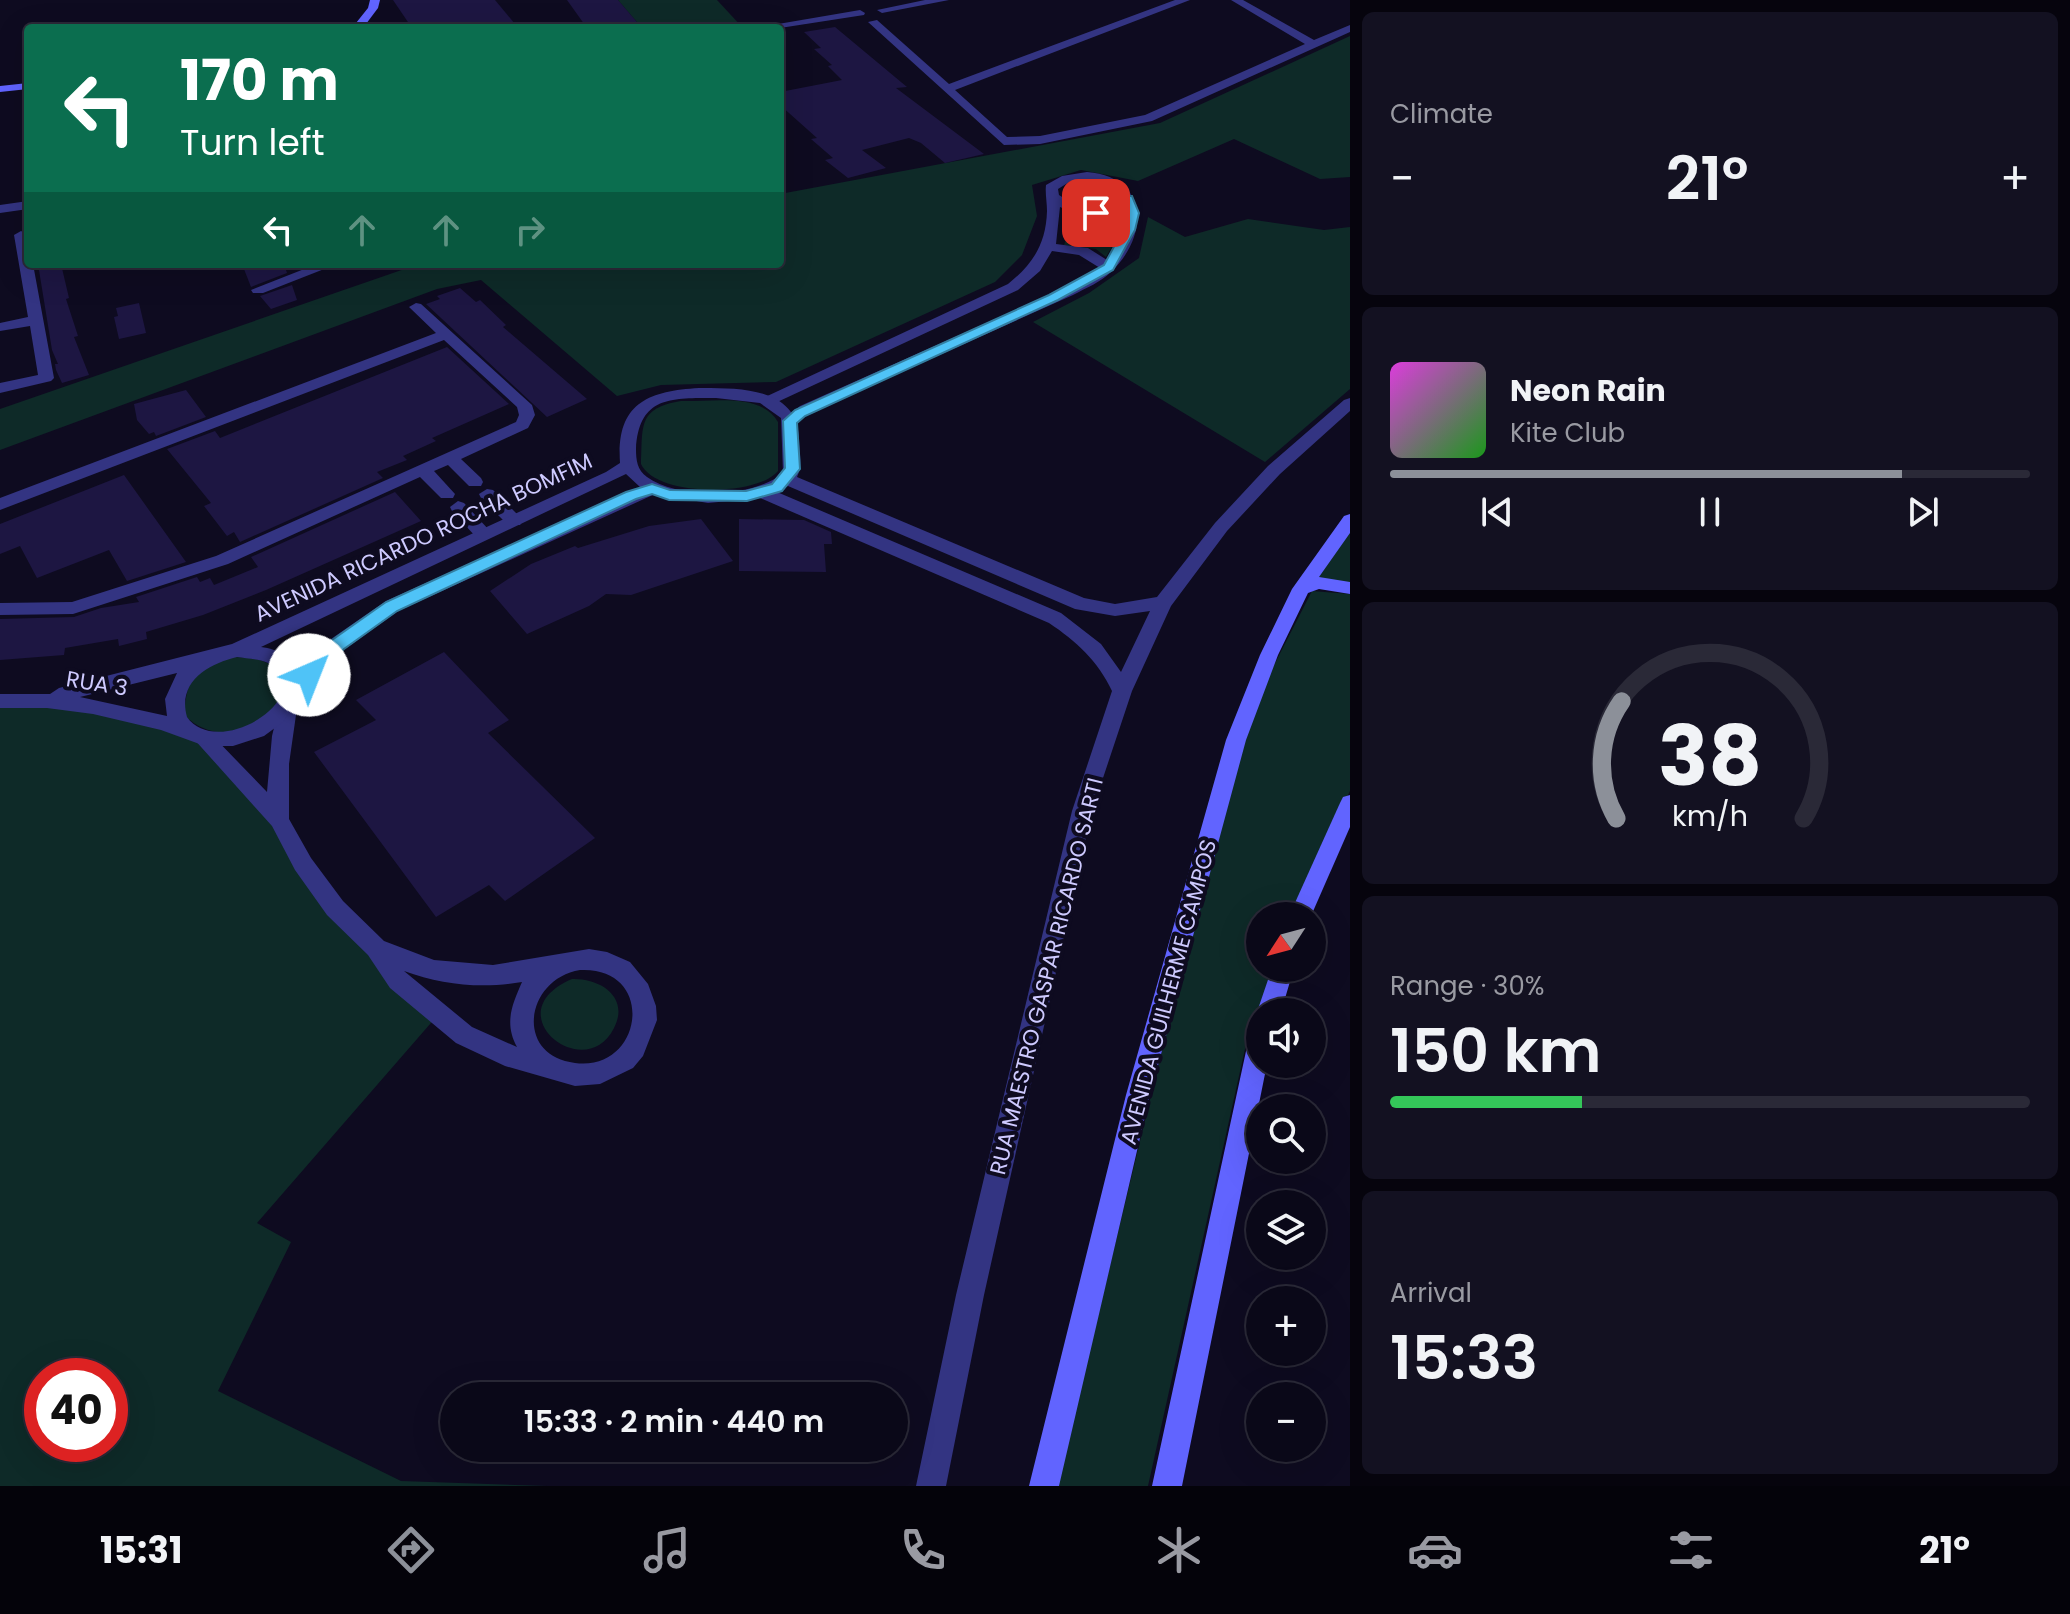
<!DOCTYPE html>
<meta charset="utf-8">
<style>
:root{--surface:#0a0818;--page:#131121;--text:#f1f3f6;--muted:#999aa2;--line:#2a2937;--accent:#8c9099}
body{margin:0;font-family:Poppins,sans-serif;background:var(--page);color:var(--text);height:100vh;display:flex;flex-direction:column;font-size:30px;white-space:nowrap}
*{box-sizing:border-box;margin:0}
p{font-size:26px;color:var(--muted)}
.icon{flex:none;width:44px;height:44px;fill:none;stroke:currentColor;stroke-width:2;stroke-linecap:round;stroke-linejoin:round}
.map{position:relative;flex:1;overflow:hidden}
.side{display:flex;flex-direction:column;gap:12px;padding:12px;background:#06040d;width:720px}
.side>*{flex:none}
.guide{position:absolute;left:24px;top:24px;width:760px;height:244px;border-radius:8px;box-shadow:0 8px 32px #0002,0 0 0 2px var(--line);background:#0b6e4f;color:#fff;overflow:hidden}
.needle{width:52px;rotate:234deg}
.tools{position:absolute;left:1246px;top:902px;display:grid;gap:16px}
.tools a{display:grid;place-items:center;width:80px;height:80px;border-radius:50%;background:var(--surface);box-shadow:0 8px 32px #0002,0 0 0 2px var(--line);font-size:40px}
.speed{position:absolute;left:24px;top:1358px;display:flex;gap:16px;font-size:40px;font-weight:700;text-align:center}
.speed>*{display:grid;place-content:center;width:104px;height:104px;border-radius:50%;background:var(--surface);box-shadow:0 8px 32px #0002,0 0 0 2px var(--line);line-height:1}
.speed .limit{border:12px solid #d22;background:#fff;color:#111}
.pin{position:absolute;display:grid;place-items:center;width:68px;height:68px;color:#fff;margin:-34px;border-radius:16px;box-shadow:0 4px 12px #0006}
.me{position:absolute;width:88px;margin:-44px;rotate:44deg;stroke-linejoin:round;filter:drop-shadow(0 0 6px #0008)}
.turn{display:flex;align-items:center;gap:28px;height:168px;padding:0 24px;font-size:36px}
.turn .icon{width:104px;height:104px;stroke-width:2.5}
.turn b{display:block;font-size:56px;line-height:68px}
.lanes{display:flex;align-items:center;height:76px;padding:0 24px;background:#0003;justify-content:center;gap:40px;direction:ltr}
.lanes .off{opacity:.35}
.big{font-size:60px;font-weight:600;line-height:1.1}
.side .card{flex:1;display:flex;flex-direction:column;justify-content:center;gap:12px;min-width:0;padding:0 28px;border-radius:12px;background:var(--page)}
.side .dial{align-items:center;gap:0}
.dial svg{height:208px;overflow:visible;fill:none;stroke:var(--line);stroke-width:7;stroke-linecap:round;text-anchor:middle}
.dial text{fill:var(--text);stroke:none}
.song{display:flex;align-items:center;gap:24px}
.cover{width:96px;height:96px;border-radius:12px;background:linear-gradient(135deg,hsl(300 70% 55%),hsl(120 70% 35%))}
.played{height:8px;border-radius:4px;background:linear-gradient(90deg,var(--accent) 80%,var(--line) 80%)}
.keys{display:flex;justify-content:space-around;direction:ltr}
.heat{display:flex;justify-content:space-between;align-items:center;font-size:44px;direction:ltr}
.charge{height:12px;border-radius:6px;background:linear-gradient(90deg,#34c759 30%,var(--line) 0)}
.trip{position:absolute;left:440px;top:1382px;width:468px;height:80px;border-radius:40px;background:var(--surface);box-shadow:0 8px 32px #0002,0 0 0 2px var(--line);font-weight:600;line-height:80px;text-align:center}
.tabs{display:flex;height:128px;justify-content:space-around;align-items:center;background:#04030a;color:var(--muted)}
.tabs .icon{width:56px;height:56px}
.tabs .current{color:var(--accent)}
.tabs b{font-size:36px;color:var(--text)}
main{display:flex;flex:1;min-height:0}
.map>svg:first-child{display:block}
</style>
<main>
<div class="map">
<svg width="1350" height="1486" viewBox="0 0 1350 1486">
<rect width="100%" height="100%" fill="#0e0b20"/>
<g fill="#0e2a28" fill-rule="evenodd">
<polygon points="618,0 717,0 742,27 642,28"/>
<polygon points="1350,36 1350,177 1320,179 1234,139 1138,181 1081,170 1032,185 1037,216 1022,255 995,282 776,382 661,385 617,396 481,280 437,289 0,450 0,409 419,264 780,264 780,194 1160,123"/>
<path d="M1076,184H1093L1111,194V198C1097,209 1078,206 1066,194V189Z"/>
<polygon points="1069,210 1101,218 1122,216 1120,233 1106,257 1096,249 1064,245 1070,228"/>
<polygon points="1148,217 1185,237 1248,219 1324,230 1350,227 1350,389 1265,462 1033,322 1089,293 1139,258"/>
<path d="M681,401C711,402 761,392 778,422V471C757,497 656,497 641,464C643,427 637,408 681,401Z"/>
<polygon points="1350,531 1350,583 1318,578"/>
<polygon points="1312,591 1350,594 1350,791 1290,916 1260,916 1260,968 1273,968 1245,1049 1148,1486 1057,1486 1174,1000 1242,749 1271,671"/>
<path d="M233,657C342,657 246,776 184,715C187,675 195,669 233,657Z"/>
<path d="M29,699L184,729L230,763L303,864L437,1016L257,1223L291,1242L218,1391L401,1481L547,1486H0V701ZM42,1376H110V1444H42Z"/>
<path d="M572,979C600,978 630,997 614,1028C585,1086 493,1013 572,979Z"/>
</g>
<g fill="#1d1642">
<polygon points="393,0 495,0 515,24 492,28 412,28"/>
<polygon points="567,0 618,0 642,28 587,28"/>
<polygon points="835,27 907,87 896,88 984,154 945,163 921,143 909,138 862,150 886,168 848,178 825,160 833,158 811,139 817,138 780,105 780,92 842,80 828,66 832,65 814,49 821,48 804,32"/>
<polygon points="38,264 61,264 69,298 66,299 78,336 74,337 89,375 62,383 56,370 55,364 58,364 52,350"/>
<polygon points="242,264 284,264 287,273 251,287"/>
<polygon points="292,285 297,300 271,309 260,296"/>
<polygon points="460,288 476,302 480,300 506,325 503,327 587,399 547,417 426,304 440,299 437,296"/>
<polygon points="139,303 146,333 119,339 114,317 118,316 116,308"/>
<polygon points="447,347 509,404 432,438 436,441 403,456 407,460 377,472 383,478 240,542 234,532 227,536 204,506 211,503 167,449 215,431 220,438"/>
<polygon points="186,390 206,417 156,436 154,432 149,434 137,420 134,404"/>
<polygon points="124,475 186,562 127,581 109,550 37,578 20,546 0,554 0,524"/>
<polygon points="395,492 421,521 266,590 203,615 146,632 147,639 119,646 118,639 65,648 64,655 0,660 0,619 74,617 101,608 139,602 136,597 197,577 200,582 210,578 214,585 258,567 251,557"/>
<polygon points="701,519 733,561 631,595 606,594 589,606 527,634 490,591 531,564 575,546 578,548 649,526"/>
<polygon points="739,519 804,520 831,532 832,544 824,544 826,572 739,571"/>
<polygon points="444,652 509,720 488,733 595,838 505,901 489,885 436,917 314,752 376,720 356,700"/>
</g>
<g fill="none" stroke-linecap="round" stroke-linejoin="round">
<g fill="#333482" fill-rule="evenodd">
<polygon points="925,0 949,0 882,13 877,10"/>
<polygon points="1175,0 1190,0 955,90 1007,137 1040,136 1145,115 1305,44 1231,0 1243,0 1314,40 1350,25 1350,32 1152,121 1040,144 1004,145 868,22 877,20 949,84"/>
<polygon points="860,10 865,13 864,15 780,28 755,28"/>
<path d="M1087,172C1150,177 1149,236 1111,272C1101,282 1086,288 1073,295L812,412L790,426L782,421L800,406L1063,289L1100,268L1079,255L1052,251L1040,271L1018,290L773,404H763V398L1008,284C1033,264 1046,244 1047,211C1047,202 1045,193 1046,185L1062,176ZM1087,179L1111,186L1121,198C1105,218 1078,208 1059,195L1058,189L1071,181ZM1060,207C1080,217 1104,221 1124,210L1122,229L1107,260L1088,248L1056,244Z"/>
<polygon points="28,201 28,209 0,213 0,205"/>
<polygon points="21,231 28,235 28,264 33,264 54,378 51,381 0,393 0,383 38,375 30,326 0,331 0,323 28,317 14,235"/>
<polygon points="317,264 337,264 263,293 253,293 251,290"/>
<polygon points="416,303 421,304 532,405 535,415 528,428 461,459 481,478 483,482 481,486 469,486 448,465 434,471 455,494 453,498 441,498 420,477 228,564 73,614 0,615 0,603 72,602 216,556 516,422 519,415 517,407 444,340 0,510 0,498 436,333 409,307"/>
<polygon points="487,489 493,490 520,517 523,521 520,525 508,525 481,498 479,494"/>
<polygon points="458,501 464,503 489,530 492,534 489,538 477,538 452,511 450,507"/>
<path d="M287,701L294,703L297,708L289,764V819L311,858L343,901L384,941L434,960L493,965L589,949L607,952L630,962L648,984L656,1006L657,1020L643,1056L633,1068L600,1084L575,1086L505,1066L456,1043L390,988L368,955L327,915L295,870L272,826L193,738L196,733H210L267,792L272,736L280,703ZM580,970C657,966 644,1072 575,1063C514,1056 525,979 580,970ZM404,971C442,985 482,989 522,982C512,1005 504,1023 517,1047L472,1027Z"/>
</g>
<path fill="#333482" fill-rule="evenodd" d="M699,388C739,388 798,387 799,439C799,452 803,465 797,477L1084,598L1115,604L1157,597L1215,523L1268,466L1344,400L1350,398V411L1280,474L1227,531L1171,606L1132,691L1092,811L984,1295L946,1486H916L956,1295L1072,811L1112,691C1098,661 1076,641 1049,623L760,498L708,503L655,494L398,611L345,649L299,697L283,722L264,736L233,746H205L161,730L93,714L47,708H0V694H50L59,688L232,644L606,472L620,463C616,404 647,391 699,388ZM716,398L760,403L781,418L783,473C754,498 678,500 647,477C637,470 636,460 636,449C639,396 671,398 716,398ZM626,474L640,487L386,601L331,639L299,673C293,657 278,649 261,647ZM788,486L1075,609L1115,616L1150,611L1121,672L1101,644L1061,613L777,492ZM237,657C250,659 269,659 278,670C307,704 216,758 187,717C177,682 208,664 237,657ZM177,673L165,699L167,716L80,697Z"/>
<g fill="#6164ff" fill-rule="evenodd">
<polygon points="370,0 380,0 378,8 363,28 352,28 368,8"/>
<polygon points="28,83 28,89 0,92 0,86"/>
<polygon points="1350,514 1350,533 1319,577 1350,582 1350,594 1319,589 1308,593 1278,655 1246,740 1150,1095 1059,1486 1029,1486 1126,1095 1226,740 1260,655 1292,589 1344,516"/>
<polygon points="1350,795 1350,827 1311,916 1289,916 1340,803 1343,797"/>
<polygon points="1272,968 1294,968 1281,1012 1260,1012 1260,1018 1257,1012"/>
<polygon points="1260,1031 1260,1064 1267,1064 1182,1486 1152,1486 1248,1042 1252,1034"/>
</g>
</g>
<path fill="#4fc3f7" stroke="#337fa1" stroke-width="2" d="M1123,196H1132L1139,213L1135,230L1113,270L1058,300L805,416L797,423L800,469L782,491L747,501L669,500L652,494L636,499L397,611L344,649L315,680H303L300,675L303,671L332,640L386,602L626,492L652,484L670,490L746,491L772,484L785,468L783,421L795,410L1049,295L1104,265L1123,230L1126,210C1115,214 1099,220 1090,213L1119,204Z"/>
<g text-anchor="middle" stroke-width="8" stroke-linejoin="round" paint-order="stroke">
<g font-size="22" fill="#cecaff" stroke="#0e0b20">
<text transform="translate(423 537) rotate(-25)" y="8">AVENIDA RICARDO ROCHA BOMFIM</text>
<text transform="translate(97 683) rotate(9)" y="8">RUA 3</text>
<text transform="translate(1046 976) rotate(-76)" y="8">RUA MAESTRO GASPAR RICARDO SARTI</text>
<text transform="translate(1168 992) rotate(-75)" y="8">AVENIDA GUILHERME CAMPOS</text>
</g>
</g>
</svg>
<div class="tools">
<a><svg class="needle" viewBox="-14 -14 28 28"><path d="M0-13l5 13h-10z" fill="#e53935"/><path d="M0 13l5-13h-10z" fill="#999aa2"/></svg></a>
<a><svg class="icon" aria-label="sound" viewBox="0 0 24 24"><path d="M4 9h4l5-4v14l-5-4H4zM17 9q2 3 0 6"/></svg></a>
<a><svg class="icon" aria-label="search" viewBox="0 0 24 24"><circle cx="10" cy="10" r="6"/><path d="M15 15l6 6"/></svg></a>
<a><svg class="icon" aria-label="layers" viewBox="0 0 24 24"><path d="M12 4l9 5-9 5-9-5zM3 14l9 5 9-5"/></svg></a>
<a>+</a>
<a>−</a>
</div>
<div class="speed"><div class="limit">40</div></div>
<div class="pin" style="left:1096px;top:213px;background:#d93025"><svg class="icon" aria-label="arrive" viewBox="0 0 24 24"><path d="M6 21V4h12l-3 4 3 4H6"/></svg></div>
<svg class="me" style="left:309px;top:675px" viewBox="-20 -20 40 40"><circle r="19" fill="#fff"/><path d="M0-13L10 11 0 6-10 11z" fill="#4fc3f7"/></svg>
<div class="trip">15:33 · 2 min · 440 m</div>
<div class="guide">
<div class="turn"><svg class="icon" aria-label="left" viewBox="0 0 24 24"><path d="M17 20v-9H6M10 6l-5 5 5 5"/></svg><div><b>170 m</b>Turn left</div></div>
<div class="lanes"><svg class="icon" aria-label="left" viewBox="0 0 24 24"><path d="M17 20v-9H6M10 6l-5 5 5 5"/></svg><svg class="icon off" aria-label="ahead" viewBox="0 0 24 24"><path d="M12 20V5M6 11l6-6 6 6"/></svg><svg class="icon off" aria-label="ahead" viewBox="0 0 24 24"><path d="M12 20V5M6 11l6-6 6 6"/></svg><svg class="icon off" aria-label="right" viewBox="0 0 24 24"><path d="M7 20v-9h11M14 6l5 5-5 5"/></svg></div>
</div>
</div>
<section class="side">
<div class="card"><p>Climate</p>
<div class="heat"><a>−</a><b class="big">21°</b><a>+</a></div>
</div>
<div class="card">
<div class="song"><i class="cover"></i><div><b>Neon Rain</b><p>Kite Club</p></div></div>
<div class="played"></div>
<div class="keys"><svg class="icon" aria-label="previous" viewBox="0 0 24 24"><path d="M18 5L8 12l10 7zM5 5v14"/></svg><svg class="icon" aria-label="pause" viewBox="0 0 24 24"><path d="M8 5v14M16 5v14"/></svg><svg class="icon" aria-label="next" viewBox="0 0 24 24"><path d="M6 5l10 7-10 7zM19 5v14"/></svg></div>
</div>
<div class="card dial"><svg viewBox="0 0 100 80">
<path d="M14 69A42 42 0 1 1 86 69"/>
<path d="M14 69A42 42 0 0 1 16 24" stroke="#8c9099"/>
<text x="50" y="56" font-size="32" font-weight="700">38</text>
<text x="50" y="72" font-size="11">km/h</text>
</svg></div>
<div class="card"><p>Range · 30%</p><b class="big">150 km</b><div class="charge"></div></div>
<div class="card"><p>Arrival</p><b class="big">15:33</b></div>
</section>
</main>
<nav class="tabs">
<b>15:31</b>
<svg class="icon current" aria-label="directions" viewBox="0 0 24 24"><path d="M12 3l9 9-9 9-9-9zM9 14v-3h6M13 9l2 2-2 2"/></svg>
<svg class="icon" aria-label="music" viewBox="0 0 24 24"><path d="M9 18V5l10-2v13"/><circle cx="6" cy="18" r="3"/><circle cx="16" cy="16" r="3"/></svg>
<svg class="icon" aria-label="phone" viewBox="0 0 24 24"><path d="M5 4h4l2 5-3 2q2 4 5 5l2-3 5 2v4C11 20 4 13 5 4z"/></svg>
<svg class="icon" aria-label="climate" viewBox="0 0 24 24"><path d="M12 3v18M4 7l16 10M4 17L20 7"/></svg>
<svg class="icon" aria-label="car" viewBox="0 0 24 24"><path d="M5 17H2v-5l4-1 3-4h7l3 4 3 1v5h-3M9 17h6M6 11h13"/><circle cx="7" cy="17" r="2"/><circle cx="17" cy="17" r="2"/></svg>
<svg class="icon" aria-label="filters" viewBox="0 0 24 24"><path d="M4 7h16M4 17h16"/><circle cx="9" cy="7" r="2"/><circle cx="15" cy="17" r="2"/></svg>
<b>21°</b>
</nav>
